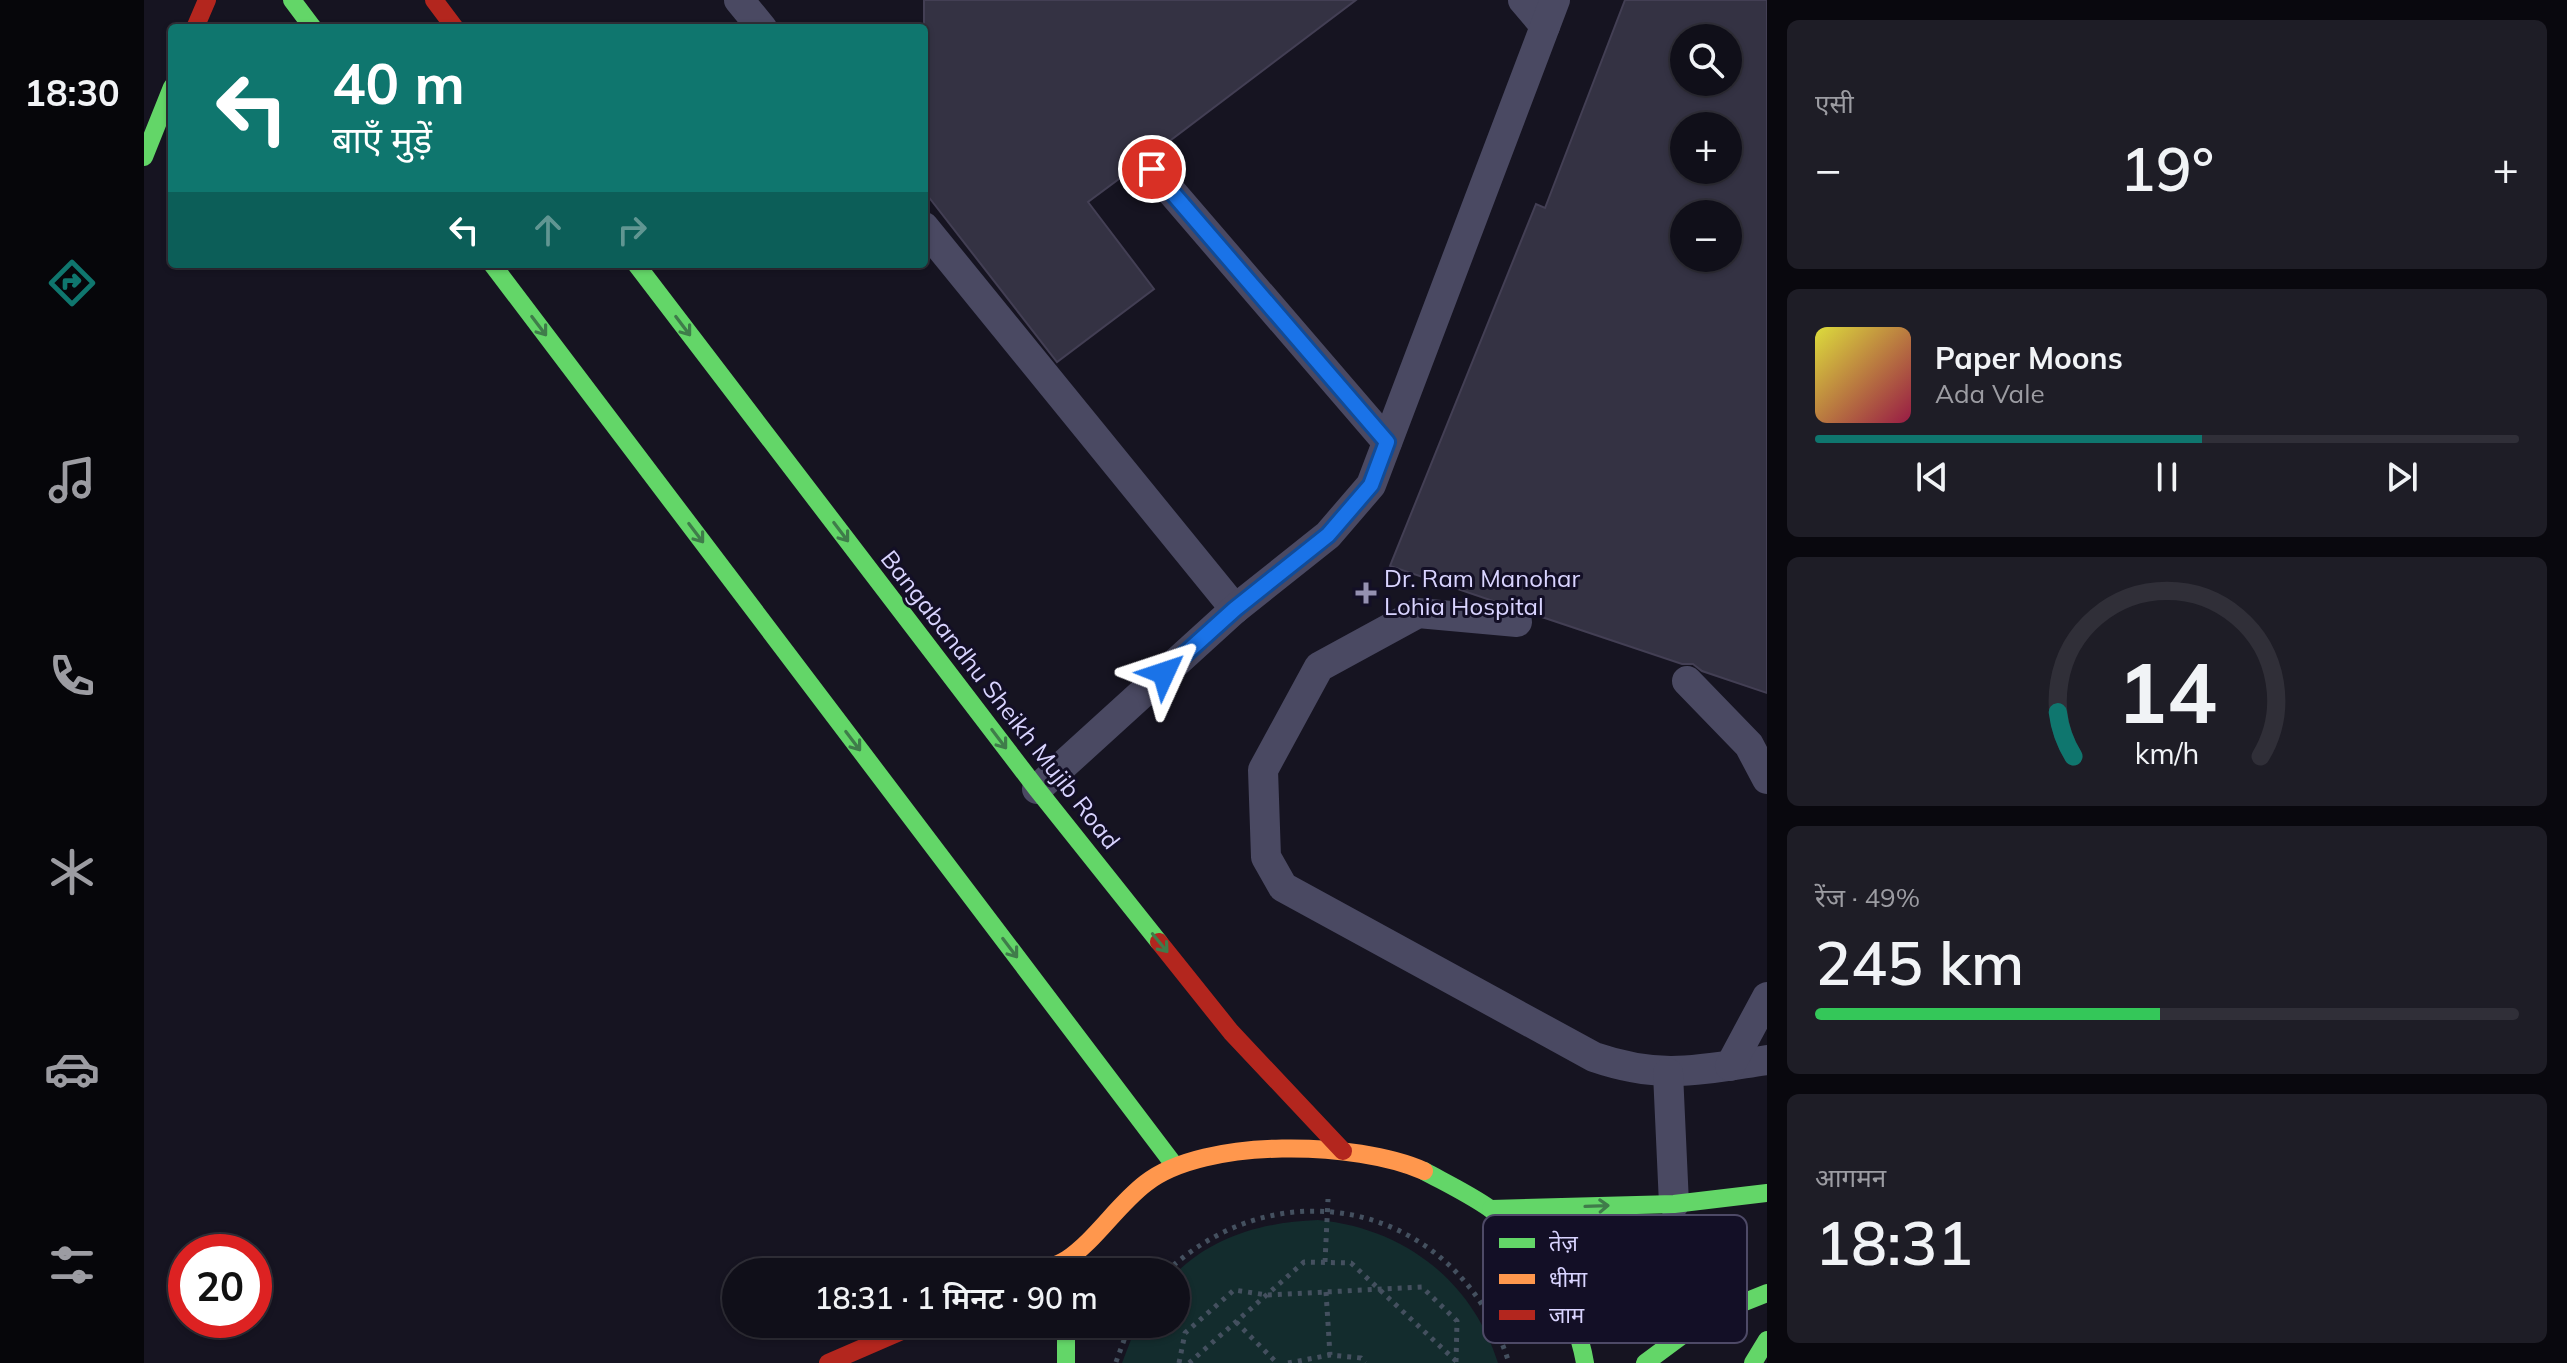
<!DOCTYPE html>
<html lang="hi">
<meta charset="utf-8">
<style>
:root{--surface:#100f19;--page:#1e1d26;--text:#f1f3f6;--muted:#9c9ca2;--line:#302f38;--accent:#0f766e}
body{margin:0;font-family:Mulish,"Noto Sans Devanagari",sans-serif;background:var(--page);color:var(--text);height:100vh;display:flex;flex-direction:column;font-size:30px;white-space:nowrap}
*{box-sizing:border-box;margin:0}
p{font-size:26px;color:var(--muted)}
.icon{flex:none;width:44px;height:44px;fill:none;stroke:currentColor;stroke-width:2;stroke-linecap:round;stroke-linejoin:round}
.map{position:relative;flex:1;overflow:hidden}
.side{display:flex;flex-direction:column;gap:20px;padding:20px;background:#09080e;width:800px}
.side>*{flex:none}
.hud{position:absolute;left:24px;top:24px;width:760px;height:244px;border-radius:8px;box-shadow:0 2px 6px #0004,0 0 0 2px var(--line);background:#0f766e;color:#fff;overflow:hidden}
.fabs{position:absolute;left:1526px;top:24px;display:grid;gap:16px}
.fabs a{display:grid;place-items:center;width:72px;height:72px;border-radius:50%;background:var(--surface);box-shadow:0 2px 6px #0004,0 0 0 2px var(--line);font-size:40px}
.speed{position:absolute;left:24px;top:1234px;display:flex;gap:16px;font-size:40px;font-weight:700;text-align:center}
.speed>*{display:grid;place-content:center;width:104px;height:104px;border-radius:50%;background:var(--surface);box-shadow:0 2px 6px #0004,0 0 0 2px var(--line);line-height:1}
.speed .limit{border:12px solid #d22;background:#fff;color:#111}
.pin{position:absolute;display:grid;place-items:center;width:68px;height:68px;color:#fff;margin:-34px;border:4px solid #fff;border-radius:50%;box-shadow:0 2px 8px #0007}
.me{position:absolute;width:88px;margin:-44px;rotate:48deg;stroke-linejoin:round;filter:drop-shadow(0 0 6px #0008)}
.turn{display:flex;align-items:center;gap:28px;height:168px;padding:0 32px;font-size:36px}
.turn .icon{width:104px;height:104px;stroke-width:2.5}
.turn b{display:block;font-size:56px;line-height:68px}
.lanes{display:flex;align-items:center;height:76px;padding:0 32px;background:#0003;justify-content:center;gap:40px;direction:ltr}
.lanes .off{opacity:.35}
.big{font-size:60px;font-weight:600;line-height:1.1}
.side .widget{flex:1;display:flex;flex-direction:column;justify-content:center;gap:12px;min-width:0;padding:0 28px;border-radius:12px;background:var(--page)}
.side .dial{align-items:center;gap:0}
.dial svg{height:208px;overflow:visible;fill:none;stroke:var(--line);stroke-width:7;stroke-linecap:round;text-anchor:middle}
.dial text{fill:var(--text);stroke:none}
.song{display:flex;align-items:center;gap:24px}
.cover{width:96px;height:96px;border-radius:12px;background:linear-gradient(135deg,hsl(60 70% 55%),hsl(340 70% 35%))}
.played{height:8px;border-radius:4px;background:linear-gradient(90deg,var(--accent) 55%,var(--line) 55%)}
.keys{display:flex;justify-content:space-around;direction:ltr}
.heat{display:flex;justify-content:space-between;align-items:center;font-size:44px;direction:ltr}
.charge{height:12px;border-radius:6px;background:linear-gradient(90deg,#34c759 49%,var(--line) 0)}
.trip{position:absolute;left:578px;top:1258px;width:468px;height:80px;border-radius:40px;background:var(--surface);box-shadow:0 2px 6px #0004,0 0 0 2px var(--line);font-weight:600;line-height:80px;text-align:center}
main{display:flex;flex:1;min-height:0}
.tab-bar{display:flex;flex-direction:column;width:144px;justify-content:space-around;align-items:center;background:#06060a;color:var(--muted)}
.tab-bar .icon{width:56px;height:56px}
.tab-bar .selected{color:var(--accent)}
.tab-bar b{font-size:36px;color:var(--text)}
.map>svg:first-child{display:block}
</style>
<main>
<nav class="tab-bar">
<b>18:30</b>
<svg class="icon selected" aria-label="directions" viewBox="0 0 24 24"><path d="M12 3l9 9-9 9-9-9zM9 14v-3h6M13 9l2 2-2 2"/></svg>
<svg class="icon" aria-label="music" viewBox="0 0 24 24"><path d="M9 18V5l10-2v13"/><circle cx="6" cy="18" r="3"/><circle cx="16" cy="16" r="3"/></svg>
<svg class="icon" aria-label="phone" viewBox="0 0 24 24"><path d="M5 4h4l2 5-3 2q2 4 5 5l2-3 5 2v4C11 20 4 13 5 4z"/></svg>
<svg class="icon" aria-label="climate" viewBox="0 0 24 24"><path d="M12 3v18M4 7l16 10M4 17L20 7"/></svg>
<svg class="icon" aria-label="car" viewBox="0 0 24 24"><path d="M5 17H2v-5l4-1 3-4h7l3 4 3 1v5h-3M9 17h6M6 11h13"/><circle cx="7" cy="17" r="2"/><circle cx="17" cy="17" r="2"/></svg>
<svg class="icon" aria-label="filters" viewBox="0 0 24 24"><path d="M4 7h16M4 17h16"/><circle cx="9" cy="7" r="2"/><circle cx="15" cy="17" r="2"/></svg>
</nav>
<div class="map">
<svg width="1623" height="1363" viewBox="0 0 1623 1363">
<rect width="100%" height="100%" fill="#161421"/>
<path fill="#132c2d" d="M1174,1220C1259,1228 1328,1280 1354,1363H978L993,1324H1032V1273C1071,1235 1121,1222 1174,1220Z"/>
<g fill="#343243" stroke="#433f54" stroke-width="2" fill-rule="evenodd">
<polygon points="780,0 1212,0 1011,152 997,155 991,167 944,202 1010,289 913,362 780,191"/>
<path d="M1481,0H1623V693L1558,671L1549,664H1538L1389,614L1375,604L1352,602L1246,566L1392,204L1401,208ZM1540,38H1584V82H1540ZM1540,126H1584V170H1540ZM1540,214H1584V258H1540Z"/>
</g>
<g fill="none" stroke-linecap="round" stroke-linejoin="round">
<g stroke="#44505f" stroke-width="5" stroke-dasharray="4 6" stroke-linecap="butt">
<polyline points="1181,1262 1184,1199"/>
<path d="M1022,1272C1141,1161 1317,1208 1365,1363"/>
<polyline points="1182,1292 1186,1355"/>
<polyline points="1092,1322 1133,1363"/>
<polyline points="972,1362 986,1324"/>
<polyline points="1035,1363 1041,1333 1090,1290 1123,1295 1278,1287 1313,1321 1312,1363"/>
<polyline points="1045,1363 1160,1262 1207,1263 1313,1362"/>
<polyline points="1144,1363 1186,1355 1217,1358 1221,1363"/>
</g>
<g stroke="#4a4962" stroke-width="30">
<polyline points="595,0 618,28"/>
<polyline points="1379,0 1401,26"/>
<polyline points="1008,169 1243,442"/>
<polyline points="780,227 1091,609"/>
<path d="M1373,622L1274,613L1175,667L1119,770L1122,857L1139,887L1450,1057C1517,1080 1554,1070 1623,1060"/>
<polyline points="1543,681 1605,745 1623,779"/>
<polyline points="893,789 1091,609 1184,535 1227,485 1411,0"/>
<polyline points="1586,1066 1623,997"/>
<polyline points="1524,1073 1530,1204"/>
</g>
<g stroke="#63d668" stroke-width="18">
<polyline points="148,0 169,28"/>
<polyline points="0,157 28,87"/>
<polyline points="348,264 1031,1166"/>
<polyline points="492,264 893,789 1015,942"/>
<path d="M1280,1171C1302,1183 1325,1194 1345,1208C1391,1240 1432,1309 1441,1363"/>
<polyline points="1347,1209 1530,1204 1623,1193"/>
<polyline points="922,1324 922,1363"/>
<polyline points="1501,1363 1563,1317 1623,1293"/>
<polyline points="1609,1363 1623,1340"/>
</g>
<path stroke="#ff974d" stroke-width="18" d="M894,1272C903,1268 914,1265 922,1260C952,1240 973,1205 1002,1183C1061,1137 1213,1141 1280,1171"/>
<g stroke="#b3261e" stroke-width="18">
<polyline points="290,0 311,28"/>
<polyline points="51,28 63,0"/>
<polyline points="1015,942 1087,1032 1199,1151"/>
<polyline points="684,1363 774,1324"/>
</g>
</g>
<defs><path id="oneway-shaft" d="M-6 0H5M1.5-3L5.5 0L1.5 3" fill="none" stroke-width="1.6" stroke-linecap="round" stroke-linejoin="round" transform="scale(2)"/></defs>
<g stroke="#3f7c4a">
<use href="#oneway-shaft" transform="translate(395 326) rotate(53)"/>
<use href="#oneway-shaft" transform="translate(539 326) rotate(53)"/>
<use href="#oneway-shaft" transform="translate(697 532) rotate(53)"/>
<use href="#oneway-shaft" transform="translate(552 533) rotate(53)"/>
<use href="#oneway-shaft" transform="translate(855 739) rotate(53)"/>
<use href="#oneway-shaft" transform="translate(709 741) rotate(53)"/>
<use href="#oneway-shaft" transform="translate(1016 943) rotate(51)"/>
<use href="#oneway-shaft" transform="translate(866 948) rotate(53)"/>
<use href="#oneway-shaft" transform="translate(1453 1206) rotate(-2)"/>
</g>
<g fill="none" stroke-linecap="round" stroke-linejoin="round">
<defs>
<polyline id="route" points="1008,169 1243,442 1227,485 1184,535 1091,609 1020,673"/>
</defs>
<use href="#route" stroke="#114b97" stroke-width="20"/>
<use href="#route" stroke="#1a73e8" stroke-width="14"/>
</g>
<path fill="#9591b1" stroke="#130f26" stroke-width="3" d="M1218 581h8v8h8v8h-8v8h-8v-8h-8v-8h8z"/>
<g text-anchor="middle" stroke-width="6" stroke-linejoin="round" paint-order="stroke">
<g font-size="24" fill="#d9d4ff" stroke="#130f26" text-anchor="start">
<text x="1240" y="587">Dr. Ram Manohar<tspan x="1240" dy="28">Lohia Hospital</tspan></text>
</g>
<g font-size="24" fill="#d9d4ff" stroke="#130f26">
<text transform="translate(856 700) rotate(52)" y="8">Bangabandhu Sheikh Mujib Road</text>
</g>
</g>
<rect x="1339" y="1215" width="264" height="128" rx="12" fill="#130f26" stroke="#4e4a67" stroke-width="2"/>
<rect x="1355" y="1238" width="36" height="10" fill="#63d668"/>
<rect x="1355" y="1274" width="36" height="10" fill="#ff974d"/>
<rect x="1355" y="1310" width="36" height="10" fill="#b3261e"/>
<g font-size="22" fill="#d9d4ff">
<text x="1405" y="1251">तेज़</text>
<text x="1405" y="1287">धीमा</text>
<text x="1405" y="1323">जाम</text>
</g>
</svg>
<div class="fabs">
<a><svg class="icon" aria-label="search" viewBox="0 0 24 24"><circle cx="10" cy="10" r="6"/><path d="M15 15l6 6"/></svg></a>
<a>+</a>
<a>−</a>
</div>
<div class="speed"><div class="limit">20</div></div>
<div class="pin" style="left:1008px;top:169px;background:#d93025"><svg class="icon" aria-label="arrive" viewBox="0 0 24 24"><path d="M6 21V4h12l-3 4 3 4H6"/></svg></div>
<svg class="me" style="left:1020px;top:673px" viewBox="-20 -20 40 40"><path d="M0-17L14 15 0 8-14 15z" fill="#1a73e8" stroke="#fff" stroke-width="4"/></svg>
<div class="trip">18:31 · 1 मिनट · 90 m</div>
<div class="hud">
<div class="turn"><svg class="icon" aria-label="left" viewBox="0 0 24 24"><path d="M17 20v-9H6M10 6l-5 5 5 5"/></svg><div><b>40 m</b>बाएँ मुड़ें</div></div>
<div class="lanes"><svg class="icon" aria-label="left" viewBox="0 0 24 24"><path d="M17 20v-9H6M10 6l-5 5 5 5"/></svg><svg class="icon off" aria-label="ahead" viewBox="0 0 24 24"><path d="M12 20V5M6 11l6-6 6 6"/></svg><svg class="icon off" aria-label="right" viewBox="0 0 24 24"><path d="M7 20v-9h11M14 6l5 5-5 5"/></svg></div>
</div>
</div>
<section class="side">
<div class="widget"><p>एसी</p>
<div class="heat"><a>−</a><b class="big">19°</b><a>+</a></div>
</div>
<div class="widget">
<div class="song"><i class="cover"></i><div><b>Paper Moons</b><p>Ada Vale</p></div></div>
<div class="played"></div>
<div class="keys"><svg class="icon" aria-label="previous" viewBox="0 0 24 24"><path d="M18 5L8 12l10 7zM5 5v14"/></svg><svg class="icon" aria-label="pause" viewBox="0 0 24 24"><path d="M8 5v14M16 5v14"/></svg><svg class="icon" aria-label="next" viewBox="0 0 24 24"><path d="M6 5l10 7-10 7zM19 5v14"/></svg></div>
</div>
<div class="widget dial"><svg viewBox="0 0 100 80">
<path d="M14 69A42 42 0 1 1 86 69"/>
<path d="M14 69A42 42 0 0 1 8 52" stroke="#0f766e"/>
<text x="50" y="56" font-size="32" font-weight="700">14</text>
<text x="50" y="72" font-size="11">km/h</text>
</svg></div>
<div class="widget"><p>रेंज · 49%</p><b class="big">245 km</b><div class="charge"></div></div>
<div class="widget"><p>आगमन</p><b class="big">18:31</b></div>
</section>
</main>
